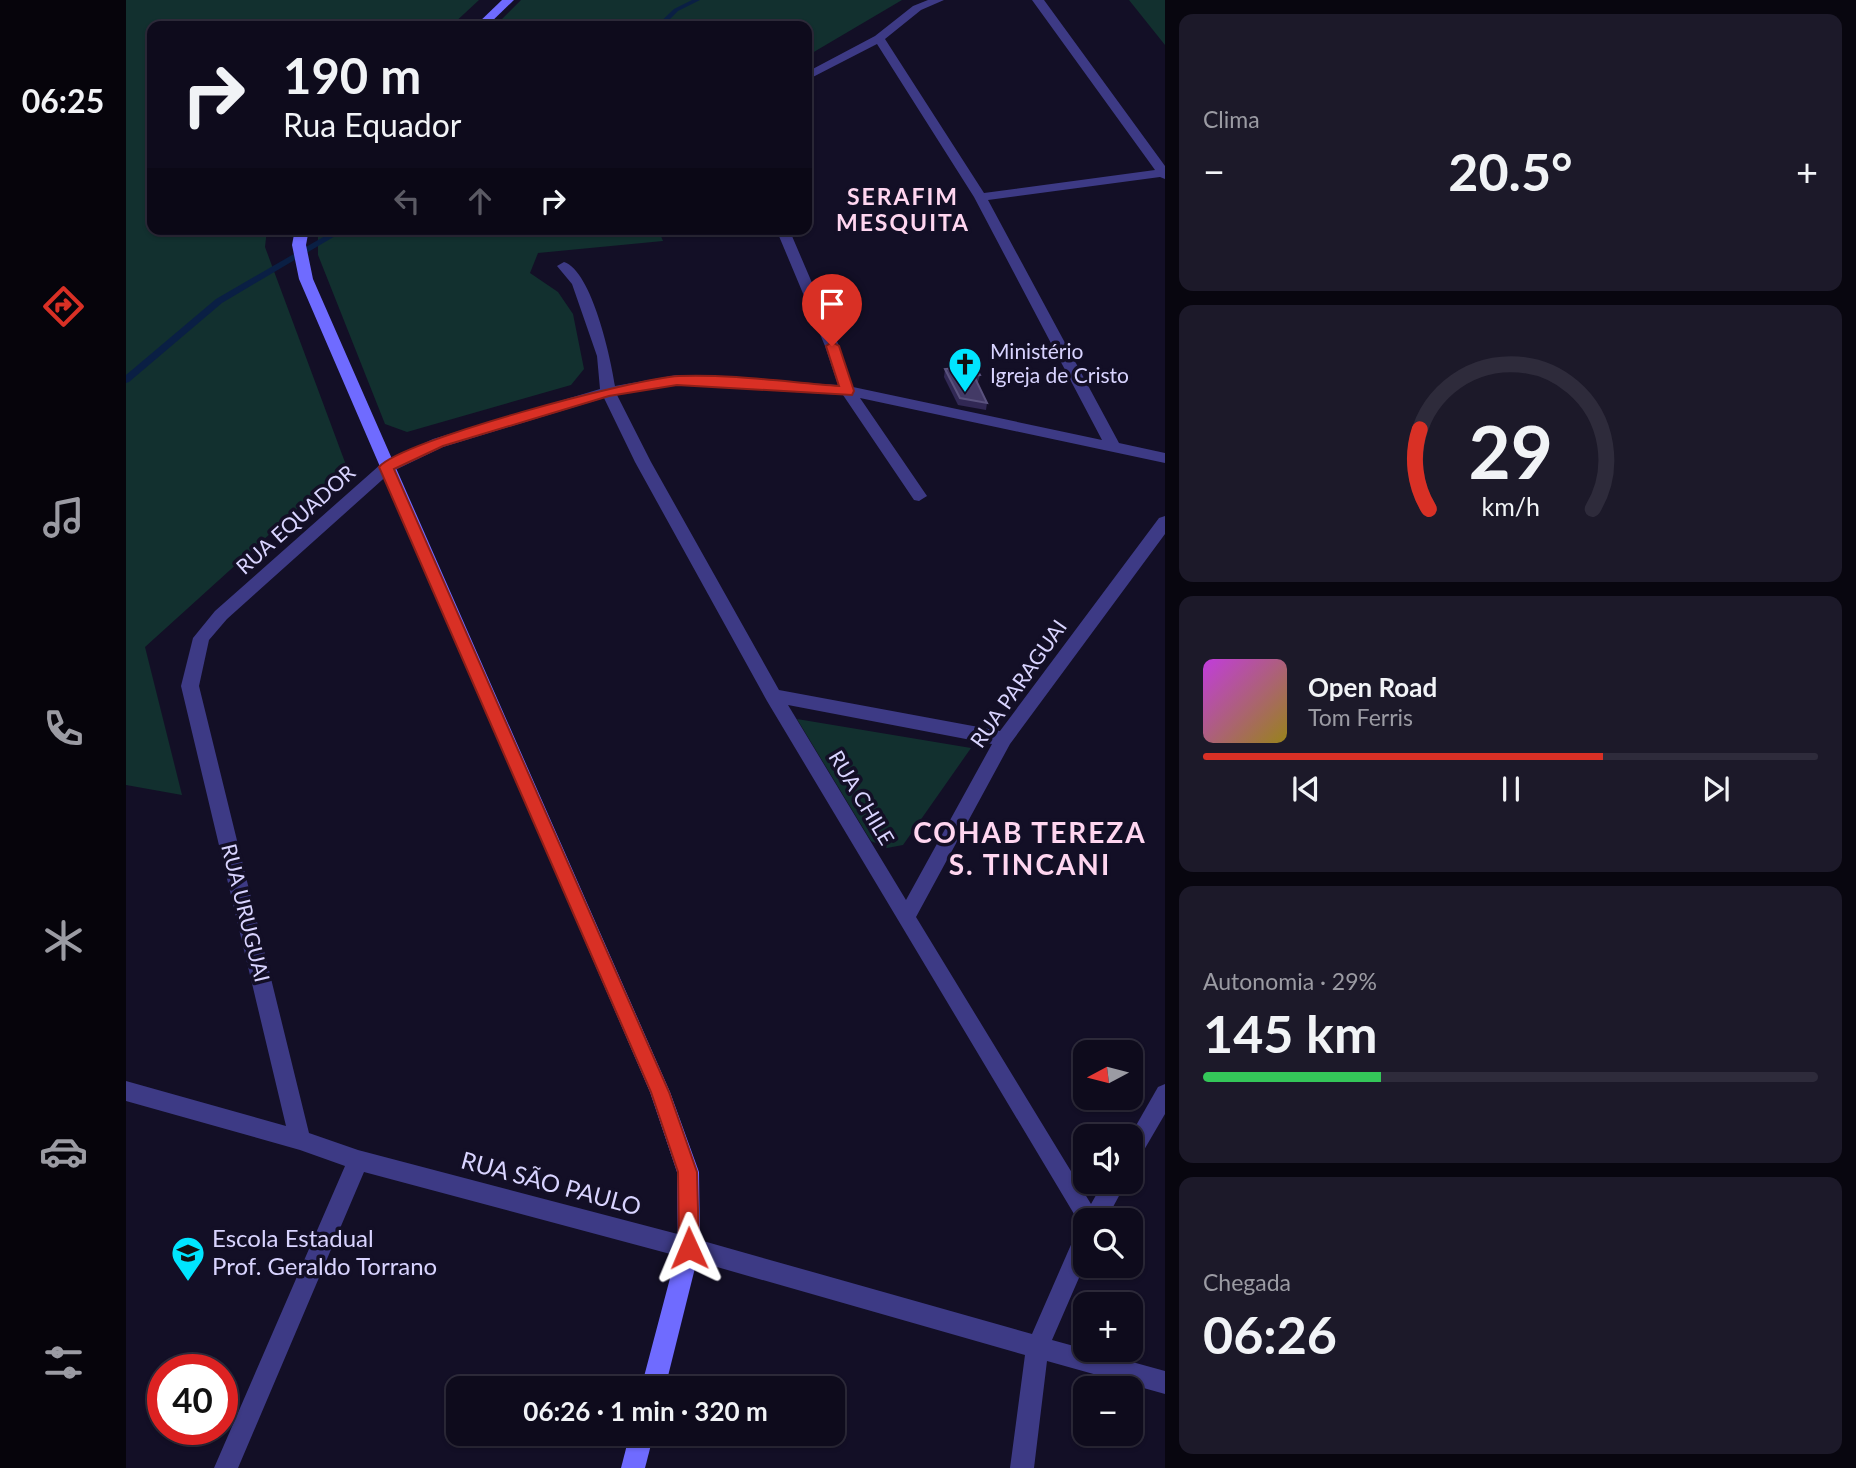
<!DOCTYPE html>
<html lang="pt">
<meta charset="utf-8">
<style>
:root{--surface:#0e0b1c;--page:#1c1929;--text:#f1f3f6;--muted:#9b9ba3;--line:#2e2b3b;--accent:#d93025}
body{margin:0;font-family:Lato,sans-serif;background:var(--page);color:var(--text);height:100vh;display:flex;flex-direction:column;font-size:26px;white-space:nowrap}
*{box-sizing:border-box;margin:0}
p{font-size:23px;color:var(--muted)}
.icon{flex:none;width:38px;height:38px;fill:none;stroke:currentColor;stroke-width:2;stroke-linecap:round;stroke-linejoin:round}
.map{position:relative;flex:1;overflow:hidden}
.side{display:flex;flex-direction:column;gap:14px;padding:14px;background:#08060f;width:691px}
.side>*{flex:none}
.banner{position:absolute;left:21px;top:21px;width:665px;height:214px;border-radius:14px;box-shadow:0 2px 5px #0004,0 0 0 2px var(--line);background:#0e0b1c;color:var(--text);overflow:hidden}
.needle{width:46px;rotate:263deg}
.buttons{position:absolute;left:947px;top:1040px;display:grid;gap:14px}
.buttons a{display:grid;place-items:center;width:70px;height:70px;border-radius:14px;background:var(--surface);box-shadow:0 2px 5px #0004,0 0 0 2px var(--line);font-size:35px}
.speed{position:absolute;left:21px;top:1354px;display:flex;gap:14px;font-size:35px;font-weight:700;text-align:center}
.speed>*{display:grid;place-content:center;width:91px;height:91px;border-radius:50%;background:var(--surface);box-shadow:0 2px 5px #0004,0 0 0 2px var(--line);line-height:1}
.speed .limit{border:10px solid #d22;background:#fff;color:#111}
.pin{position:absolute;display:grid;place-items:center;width:60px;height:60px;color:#fff;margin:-72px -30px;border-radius:50% 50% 50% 0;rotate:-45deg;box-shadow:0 0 7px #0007}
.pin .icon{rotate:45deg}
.me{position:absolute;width:77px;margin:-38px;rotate:359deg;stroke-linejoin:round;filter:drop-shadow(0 0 5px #0008)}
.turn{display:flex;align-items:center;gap:24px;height:147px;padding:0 21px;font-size:32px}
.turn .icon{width:91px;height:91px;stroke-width:2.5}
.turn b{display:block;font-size:49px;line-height:60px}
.lanes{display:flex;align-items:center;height:66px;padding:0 21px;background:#0003;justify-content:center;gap:35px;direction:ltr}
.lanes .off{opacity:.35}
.big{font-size:52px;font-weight:700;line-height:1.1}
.side .tile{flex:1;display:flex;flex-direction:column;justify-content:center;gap:10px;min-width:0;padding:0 24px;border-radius:14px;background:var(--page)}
.side .dial{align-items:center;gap:0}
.dial svg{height:182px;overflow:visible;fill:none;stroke:var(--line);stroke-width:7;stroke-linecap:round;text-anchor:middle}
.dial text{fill:var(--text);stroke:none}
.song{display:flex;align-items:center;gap:21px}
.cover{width:84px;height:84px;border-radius:10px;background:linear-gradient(135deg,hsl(290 70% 55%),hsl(50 70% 35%))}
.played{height:7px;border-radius:4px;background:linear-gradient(90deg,var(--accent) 65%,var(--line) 65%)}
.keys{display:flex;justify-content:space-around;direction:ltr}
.heat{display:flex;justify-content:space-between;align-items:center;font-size:38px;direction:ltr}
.charge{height:10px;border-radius:5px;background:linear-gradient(90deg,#34c759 29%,var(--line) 0)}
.trip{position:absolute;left:320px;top:1376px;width:399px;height:70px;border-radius:14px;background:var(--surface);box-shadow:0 2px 5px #0004,0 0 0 2px var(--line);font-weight:700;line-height:70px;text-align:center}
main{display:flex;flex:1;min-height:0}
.dock{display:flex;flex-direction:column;width:126px;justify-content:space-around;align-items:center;background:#06040b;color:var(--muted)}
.dock .icon{width:49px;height:49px}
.dock .active{color:var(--accent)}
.dock b{font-size:32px;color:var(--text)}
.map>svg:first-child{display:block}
</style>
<main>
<nav class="dock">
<b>06:25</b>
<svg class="icon active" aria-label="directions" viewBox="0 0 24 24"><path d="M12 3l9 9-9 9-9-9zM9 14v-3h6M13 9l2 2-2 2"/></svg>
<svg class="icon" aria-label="music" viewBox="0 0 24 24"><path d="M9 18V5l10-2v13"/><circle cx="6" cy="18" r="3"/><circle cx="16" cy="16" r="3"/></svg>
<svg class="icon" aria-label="phone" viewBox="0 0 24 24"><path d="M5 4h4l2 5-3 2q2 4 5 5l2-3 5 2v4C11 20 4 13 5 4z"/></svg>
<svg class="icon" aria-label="climate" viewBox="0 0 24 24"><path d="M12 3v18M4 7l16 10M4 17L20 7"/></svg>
<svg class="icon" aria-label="car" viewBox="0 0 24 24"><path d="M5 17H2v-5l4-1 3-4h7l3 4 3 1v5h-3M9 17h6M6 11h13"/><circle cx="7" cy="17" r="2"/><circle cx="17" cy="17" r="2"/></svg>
<svg class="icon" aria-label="filters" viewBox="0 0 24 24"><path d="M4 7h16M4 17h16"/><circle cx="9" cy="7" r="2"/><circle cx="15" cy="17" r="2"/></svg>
</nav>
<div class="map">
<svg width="1039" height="1468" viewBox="0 0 1039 1468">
<rect width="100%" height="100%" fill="#130f26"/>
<g fill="#12302f">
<polygon points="0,0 353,0 325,26 26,26 26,229 141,229 139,247 220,465 19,647 56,795 0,785"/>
<polygon points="395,0 776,0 681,56 681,26 369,26"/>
<polygon points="1003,0 1039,0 1039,45"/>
<polygon points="192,229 532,229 537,241 412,253 404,273 432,292 447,314 458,369 445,385 281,432 259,424 192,255"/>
<polygon points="671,719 845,748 777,845 761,848 745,841"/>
</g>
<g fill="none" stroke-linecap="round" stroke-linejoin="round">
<g fill="#0a1f44" fill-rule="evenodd">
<polygon points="566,0 574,0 552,11 537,26 530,26 548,9"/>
<polygon points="211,229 221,229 96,303 3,382 0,383 0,375 90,299"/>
</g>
<g fill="#3d3a85" fill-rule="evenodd">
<path d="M802,0H818L795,10L759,39L858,193L1029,170L906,0H918L1039,166V179L1034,177L862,200L993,443L1039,453V463L734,398L801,496L793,501L788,500L717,395L551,385L491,395L525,462L653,690L874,731L1033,518L1039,516V534L884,744L790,917L965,1204L978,1181H1001L980,1220H959V1264L926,1340L1039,1371V1394L921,1361L908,1468H884L899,1355L563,1259L238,1172L112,1468H88L219,1166L174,1150L0,1101V1081L160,1126L55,686L67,638L89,611L255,464L307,439L474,389L471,356L446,284L431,266L438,262C466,271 485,359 489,386L551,375L712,385L699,346L650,229H663L713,346L727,387L976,440L848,197L751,44L681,80V72L749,36L787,6ZM478,398L509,462L641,701L957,1229L951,1231L906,1334L563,1237L232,1150L183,1133L73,686L83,640L101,619L265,472L317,447ZM662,705L866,744L780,900Z"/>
<polygon points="1039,1084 1039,1114 1011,1162 1004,1165 1004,1136 1032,1087"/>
</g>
<g fill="#6f6bff" fill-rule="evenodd">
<polygon points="376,0 388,0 361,26 349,26"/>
<polygon points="169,229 183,229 180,245 187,279 544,1092 573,1172 574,1248 539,1388 515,1388 552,1248 551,1172 524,1092 173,279 166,245"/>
<polygon points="504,1433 528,1433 519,1468 495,1468"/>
</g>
</g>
<polygon fill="#312854" points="819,369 854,375 852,382 851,382 861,403 860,410 832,405 818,377"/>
<polygon fill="#433a66" stroke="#5a527e" stroke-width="2" points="849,366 854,375 848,376 861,403 834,398 819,369"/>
<path fill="#d93025" stroke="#8d1f18" stroke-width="2" d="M706,342L713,346L728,391L726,395L551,385L483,396L317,446L268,469L543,1092L571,1172L573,1248L570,1256L563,1258L556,1256L553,1248L552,1172L525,1092L253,467C276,440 510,378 553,376C606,374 660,382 713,386L700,346Z"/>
<defs>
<symbol id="church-pin" viewBox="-11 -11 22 30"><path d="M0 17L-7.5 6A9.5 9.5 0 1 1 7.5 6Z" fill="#00e5ff" stroke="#130f26"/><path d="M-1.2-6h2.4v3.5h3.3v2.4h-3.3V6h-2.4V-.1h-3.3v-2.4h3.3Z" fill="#111"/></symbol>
<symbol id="school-pin" viewBox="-11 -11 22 30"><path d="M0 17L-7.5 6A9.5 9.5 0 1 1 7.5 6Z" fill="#00e5ff" stroke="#130f26"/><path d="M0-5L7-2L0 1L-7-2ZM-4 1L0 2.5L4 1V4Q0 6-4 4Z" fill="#111"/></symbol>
</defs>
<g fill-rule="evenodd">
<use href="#church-pin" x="820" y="345" width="38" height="52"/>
<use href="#school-pin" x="43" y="1234" width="38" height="52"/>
</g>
<g text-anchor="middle" stroke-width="7" stroke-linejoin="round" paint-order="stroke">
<g font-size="21" fill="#d9d4ff" stroke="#130f26" text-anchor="start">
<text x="864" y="359">Ministério<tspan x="864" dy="24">Igreja de Cristo</tspan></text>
</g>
<g font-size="21" fill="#d9d4ff" stroke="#130f26">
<text transform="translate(170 520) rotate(-42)" y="7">RUA EQUADOR</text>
<text transform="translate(893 684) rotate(-55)" y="7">RUA PARAGUAI</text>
<text transform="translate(735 798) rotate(59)" y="7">RUA CHILE</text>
<text transform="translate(119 913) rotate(76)" y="7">RUA URUGUAI</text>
</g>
<g font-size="23" font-weight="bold" letter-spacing="2" fill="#ffd6f0" stroke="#130f26">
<text x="777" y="205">SERAFIM<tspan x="777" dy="26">MESQUITA</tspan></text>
</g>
<g font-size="24" fill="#d9d4ff" stroke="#130f26">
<text transform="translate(425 1184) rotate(15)" y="8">RUA SÃO PAULO</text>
</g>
<g font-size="24" fill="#d9d4ff" stroke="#130f26" text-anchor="start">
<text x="86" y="1247">Escola Estadual<tspan x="86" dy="28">Prof. Geraldo Torrano</tspan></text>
</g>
<g font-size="28" font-weight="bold" letter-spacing="2" fill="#ffd6f0" stroke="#130f26">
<text x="904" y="843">COHAB TEREZA<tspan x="904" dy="32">S. TINCANI</tspan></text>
</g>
</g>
</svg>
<div class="buttons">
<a><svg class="needle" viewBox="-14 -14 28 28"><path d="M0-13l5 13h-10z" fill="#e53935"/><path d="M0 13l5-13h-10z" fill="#9b9ba3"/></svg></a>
<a><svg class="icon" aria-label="sound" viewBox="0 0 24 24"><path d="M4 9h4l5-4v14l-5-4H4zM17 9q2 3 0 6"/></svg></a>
<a><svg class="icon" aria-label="search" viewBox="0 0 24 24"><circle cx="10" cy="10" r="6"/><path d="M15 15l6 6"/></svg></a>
<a>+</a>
<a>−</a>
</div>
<div class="speed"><div class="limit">40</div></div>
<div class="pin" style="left:706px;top:346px;background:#d93025"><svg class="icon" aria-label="arrive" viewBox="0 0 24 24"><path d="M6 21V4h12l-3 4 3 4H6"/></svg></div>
<svg class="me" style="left:563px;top:1248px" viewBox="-20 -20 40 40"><path d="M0-17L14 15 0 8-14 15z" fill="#d93025" stroke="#fff" stroke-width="4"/></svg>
<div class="trip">06:26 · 1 min · 320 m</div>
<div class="banner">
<div class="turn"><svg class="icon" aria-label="right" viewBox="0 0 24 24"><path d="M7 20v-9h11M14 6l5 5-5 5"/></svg><div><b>190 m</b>Rua Equador</div></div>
<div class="lanes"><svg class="icon off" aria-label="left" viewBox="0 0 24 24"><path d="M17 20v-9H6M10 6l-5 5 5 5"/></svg><svg class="icon off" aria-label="ahead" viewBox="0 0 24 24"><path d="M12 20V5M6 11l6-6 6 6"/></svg><svg class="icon" aria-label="right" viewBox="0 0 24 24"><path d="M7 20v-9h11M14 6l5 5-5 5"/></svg></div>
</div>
</div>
<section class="side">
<div class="tile"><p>Clima</p>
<div class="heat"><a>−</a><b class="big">20.5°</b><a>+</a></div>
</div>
<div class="tile dial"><svg viewBox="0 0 100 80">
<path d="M14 69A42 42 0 1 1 86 69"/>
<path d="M14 69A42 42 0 0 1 10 34" stroke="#d93025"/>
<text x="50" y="56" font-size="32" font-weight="700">29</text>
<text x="50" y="72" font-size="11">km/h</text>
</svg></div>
<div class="tile">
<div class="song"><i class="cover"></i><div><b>Open Road</b><p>Tom Ferris</p></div></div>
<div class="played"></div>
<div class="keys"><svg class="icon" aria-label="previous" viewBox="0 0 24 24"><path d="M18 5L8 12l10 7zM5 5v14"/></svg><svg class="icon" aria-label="pause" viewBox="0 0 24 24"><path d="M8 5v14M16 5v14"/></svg><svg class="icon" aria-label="next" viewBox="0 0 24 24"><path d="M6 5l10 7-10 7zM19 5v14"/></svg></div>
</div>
<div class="tile"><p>Autonomia · 29%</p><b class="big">145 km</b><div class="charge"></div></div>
<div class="tile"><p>Chegada</p><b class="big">06:26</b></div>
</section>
</main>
